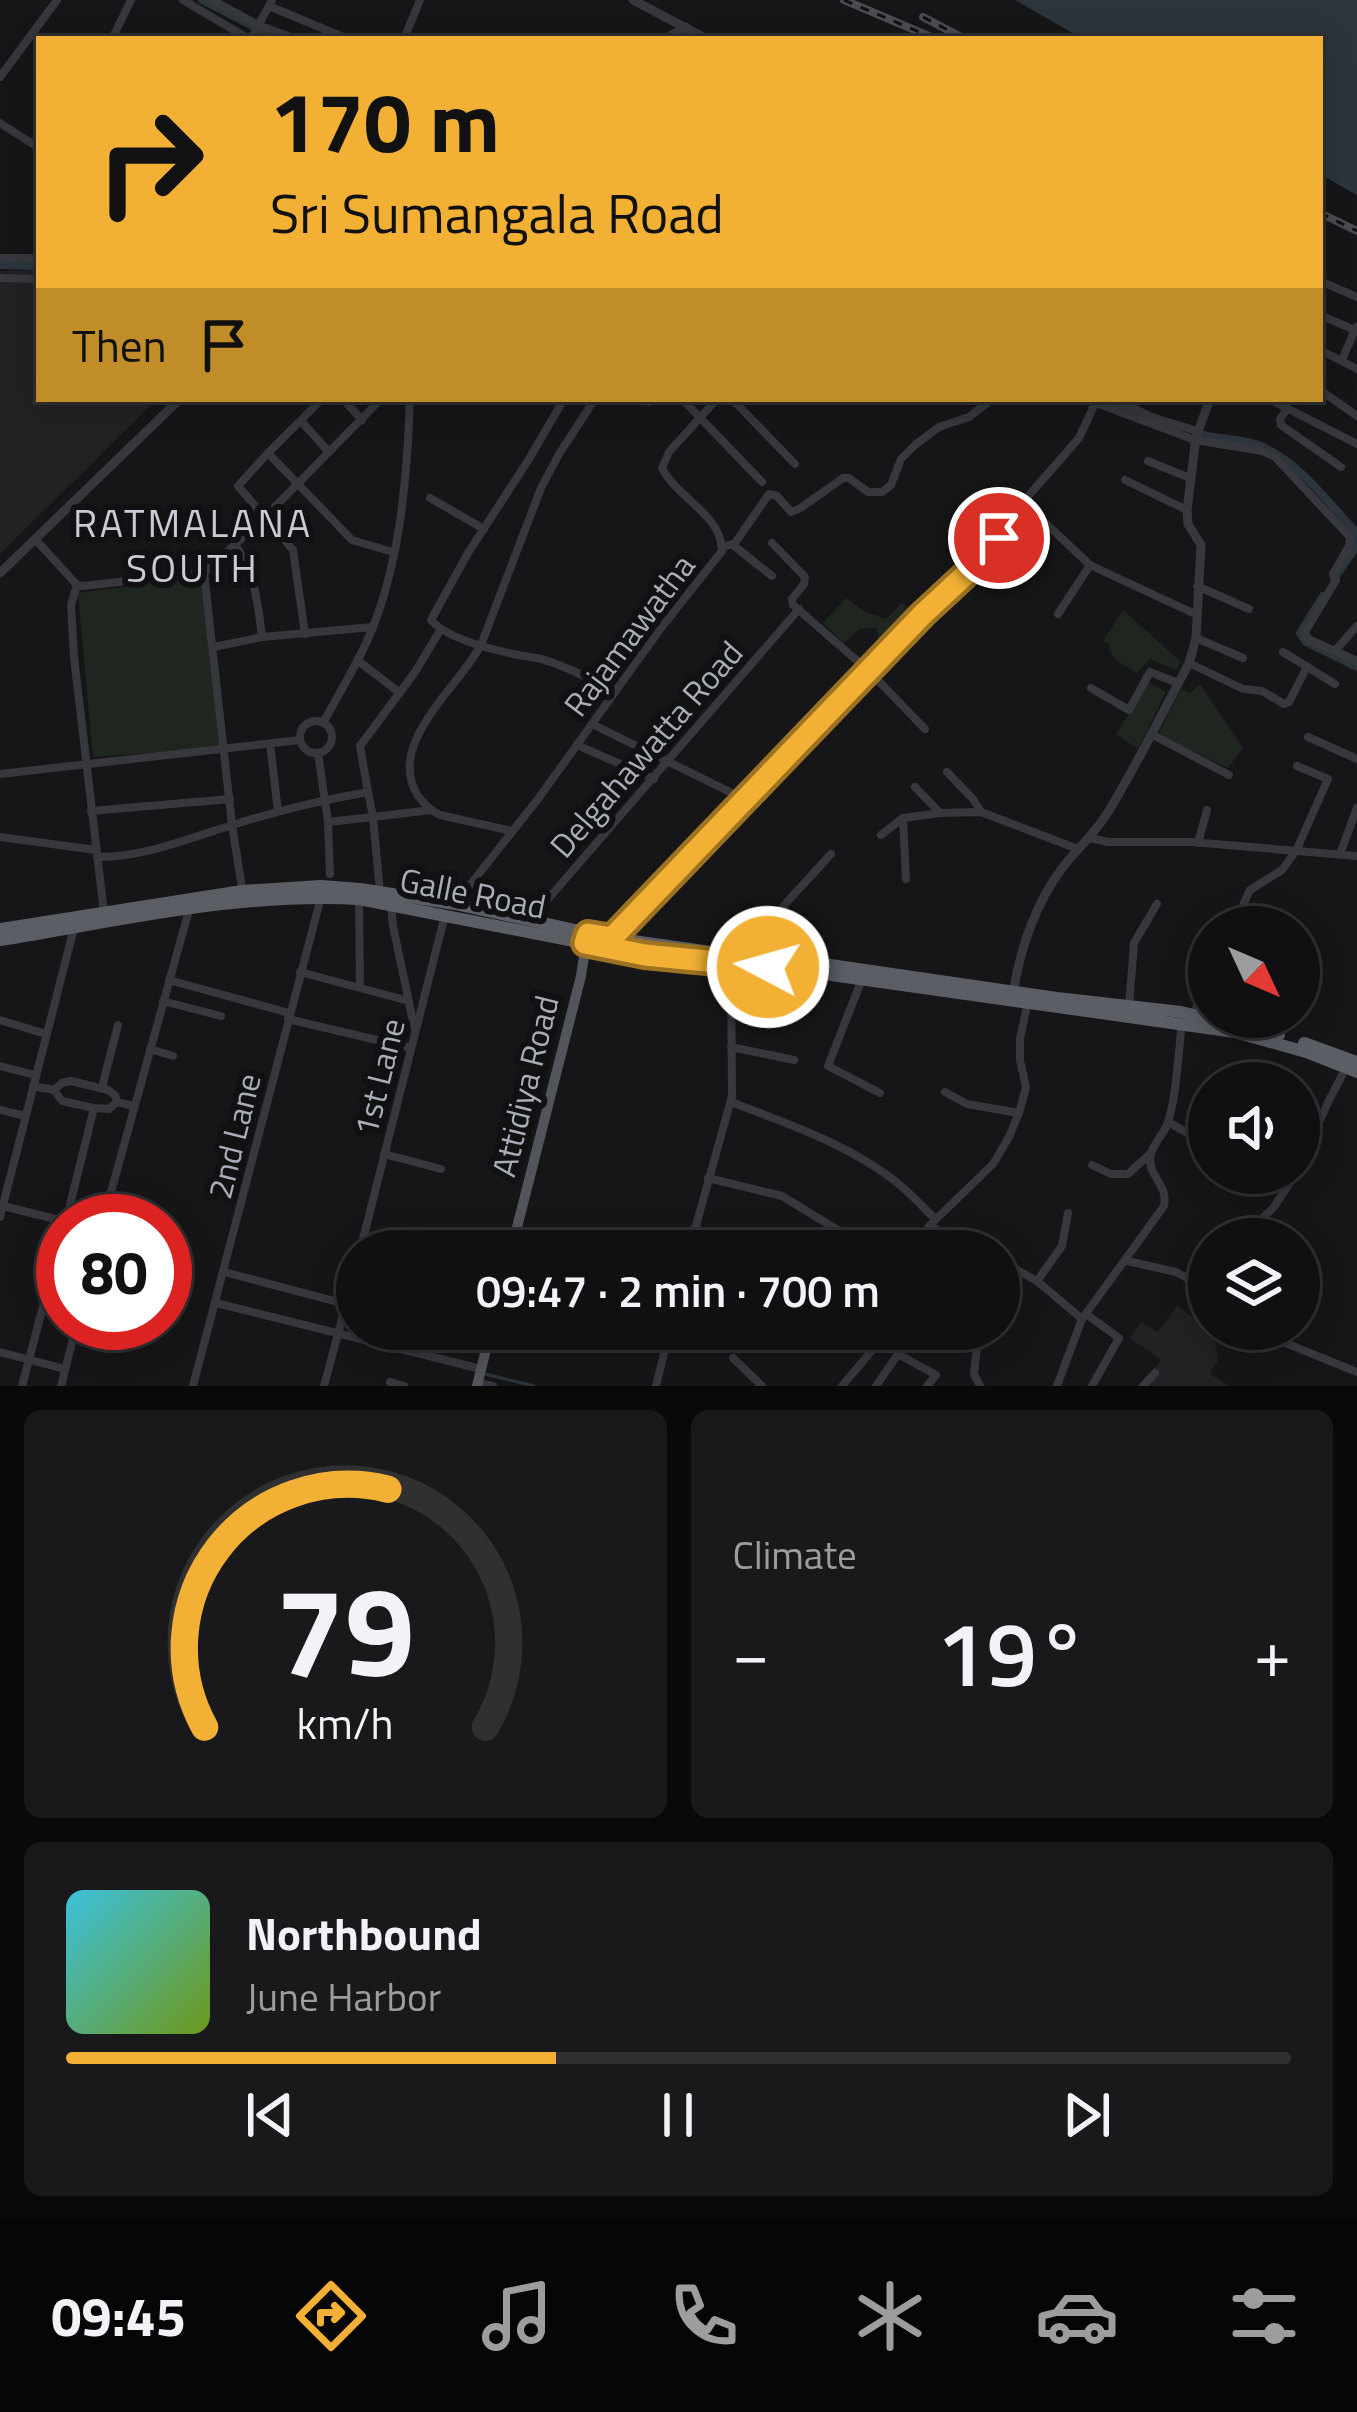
<!DOCTYPE html>
<meta charset="utf-8">
<style>
:root{--surface:#101012;--page:#19191b;--text:#f1f3f6;--muted:#9c9d9f;--line:#303032;--accent:#f2b134}
body{margin:0;font-family:"Titillium Web",sans-serif;background:var(--page);color:var(--text);height:100vh;display:flex;flex-direction:column;font-size:45px;white-space:nowrap}
*{box-sizing:border-box;margin:0}
p{font-size:39px;color:var(--muted)}
.icon{flex:none;width:66px;height:66px;fill:none;stroke:currentColor;stroke-width:2;stroke-linecap:round;stroke-linejoin:round}
.map{position:relative;height:1386px;overflow:hidden}
.side{display:flex;flex-direction:column;gap:24px;padding:24px;background:#09090a;flex:1}
.side>*{flex:none}
.hud{position:absolute;left:36px;top:36px;width:1287px;height:366px;border-radius:0px;box-shadow:0 6px 30px #0003,0 0 0 3px var(--line);background:#f2b134;color:#111;overflow:hidden}
.needle{width:78px;rotate:134deg}
.tools{position:absolute;left:1188px;top:906px;display:grid;gap:24px}
.tools a{display:grid;place-items:center;width:132px;height:132px;border-radius:50%;background:var(--surface);box-shadow:0 6px 30px #0003,0 0 0 3px var(--line);font-size:60px}
.speed{position:absolute;left:36px;top:1194px;display:flex;gap:24px;font-size:60px;font-weight:700;text-align:center}
.speed>*{display:grid;place-content:center;width:156px;height:156px;border-radius:50%;background:var(--surface);box-shadow:0 6px 30px #0003,0 0 0 3px var(--line);line-height:1}
.speed .limit{border:18px solid #d22;background:#fff;color:#111}
.pin{position:absolute;display:grid;place-items:center;width:102px;height:102px;color:#fff;margin:-51px;border:6px solid #fff;border-radius:50%;box-shadow:0 3px 12px #0007}
.me{position:absolute;width:132px;margin:-66px;rotate:276deg;stroke-linejoin:round;filter:drop-shadow(0 0 9px #0008)}
.turn{display:flex;align-items:center;gap:42px;height:252px;padding:0 36px;font-size:54px}
.turn .icon{width:156px;height:156px;stroke-width:2.5}
.turn b{display:block;font-size:84px;line-height:102px}
.then{display:flex;align-items:center;height:114px;padding:0 36px;background:#0003;gap:24px;font-size:45px}
.big{font-size:90px;font-weight:600;line-height:1.1}
.side .widget{flex:1;display:flex;flex-direction:column;justify-content:center;gap:18px;min-width:0;padding:0 42px;border-radius:18px;background:var(--page)}
.side .dial{align-items:center;gap:0}
.dial svg{height:312px;overflow:visible;fill:none;stroke:var(--line);stroke-width:7;stroke-linecap:round;text-anchor:middle}
.dial text{fill:var(--text);stroke:none}
.song{display:flex;align-items:center;gap:36px}
.cover{width:144px;height:144px;border-radius:18px;background:linear-gradient(135deg,hsl(190 70% 55%),hsl(80 70% 35%))}
.played{height:12px;border-radius:6px;background:linear-gradient(90deg,var(--accent) 40%,var(--line) 40%)}
.keys{display:flex;justify-content:space-around;direction:ltr}
.heat{display:flex;justify-content:space-between;align-items:center;font-size:66px;direction:ltr}
.side .tiles{flex:1;display:grid;gap:24px;grid-template-columns:1fr 1fr}
.widget:last-child{grid-column:span 2}
.trip{position:absolute;left:336px;top:1230px;width:684px;height:120px;border-radius:60px;background:var(--surface);box-shadow:0 6px 30px #0003,0 0 0 3px var(--line);font-weight:600;line-height:120px;text-align:center}
.tab-bar{display:flex;height:192px;justify-content:space-around;align-items:center;background:#060607;color:var(--muted)}
.tab-bar .icon{width:84px;height:84px}
.tab-bar .current{color:var(--accent)}
.tab-bar b{font-size:54px;color:var(--text)}
.map>svg:first-child{display:block}
</style>
<div class="map">
<svg width="1357" height="1386" viewBox="0 0 1357 1386">
<rect width="100%" height="100%" fill="#161618"/>
<g fill="#222225">
<polygon points="39,270 39,399 157,399 0,554 0,271"/>
<polygon points="1177,1306 1219,1336 1215,1343 1218,1360 1210,1374 1228,1386 1139,1386 1161,1360 1130,1338 1141,1322 1158,1332"/>
</g>
<g fill="#1e261f">
<polygon points="202,577 221,748 93,757 78,593"/>
<polygon points="846,598 865,612 886,619 902,603 916,613 882,651 876,628 859,629 844,643 823,623"/>
<path d="M1123,610L1181,662L1175,670L1150,659L1137,673C1124,665 1110,660 1109,644L1103,641Z"/>
<polygon points="1149,682 1166,692 1138,749 1116,734"/>
<polygon points="1200,684 1243,748 1228,768 1158,735 1181,689 1190,693"/>
</g>
<polygon fill="#2c353c" points="1015,0 1357,0 1357,195 1320,174 1320,39 1083,39"/>
<g fill="none" stroke-linecap="round" stroke-linejoin="round">
<polyline stroke="#2c353c" stroke-width="3" points="485,1374 534,1386"/>
<g stroke="#2c353c" stroke-width="8">
<polyline points="202,0 278,39"/>
<polyline points="0,265 39,266"/>
<polyline points="1105,399 1130,412"/>
<path d="M1196,433C1217,440 1244,438 1263,447C1301,464 1329,504 1357,533L1356,547L1334,579"/>
<polyline points="1323,596 1300,633 1306,642 1357,667"/>
</g>
<g stroke="#37383d" stroke-width="8">
<polyline points="183,0 249,39"/>
<polyline points="212,0 258,25 296,39"/>
<polyline points="269,6 348,39"/>
<polyline points="112,39 131,0"/>
<polyline points="251,39 272,0"/>
<polyline points="404,39 420,0"/>
<polyline points="0,77 57,0"/>
<polyline points="0,123 39,148"/>
<polyline points="0,258 39,258"/>
<polyline points="0,278 39,279"/>
<polyline points="1320,281 1357,297"/>
<polyline points="1320,315 1357,331"/>
<polyline points="1320,350 1357,369"/>
<polyline points="1342,360 1356,327"/>
<polyline points="1320,390 1357,416"/>
<polyline points="322,399 268,453 352,540 393,552"/>
<polyline points="343,399 362,420"/>
<path d="M564,399L529,459L468,553L431,620C450,642 509,654 537,658C559,662 595,682 616,691"/>
<polyline points="641,399 649,402 652,399"/>
<polyline points="682,399 762,482"/>
<polyline points="732,399 795,464"/>
<polyline points="1114,399 1152,417 1197,431"/>
<polyline points="1269,399 1357,444"/>
<polyline points="1096,403 1195,440 1262,451 1275,457 1350,537 1349,546 1333,574 1336,580 1305,632 1308,639 1357,661"/>
<polyline points="1287,409 1280,419 1281,425 1341,467"/>
<polyline points="301,421 329,452"/>
<polyline points="268,453 238,486 293,550 305,634"/>
<polyline points="1148,461 1190,478"/>
<polyline points="1125,480 1187,510"/>
<polyline points="430,498 484,529"/>
<polyline points="1023,502 1090,565 1195,614"/>
<polyline points="36,540 77,585 82,586 204,573 264,518 381,399"/>
<polyline points="772,543 805,577 804,584 792,599 793,605 869,671 925,729"/>
<path d="M235,545C255,572 258,605 262,637"/>
<polyline points="733,545 772,576"/>
<polyline points="723,547 735,543 769,494 777,496 791,512 799,509 843,478 849,478 868,492 882,492 891,485 901,459 915,445 939,427 969,417 992,399"/>
<polyline points="204,573 232,825 243,894"/>
<polyline points="77,585 71,605 74,657 104,913"/>
<polyline points="1197,586 1249,609"/>
<polyline points="1058,614 1090,565"/>
<polyline points="1196,638 1243,658"/>
<polyline points="214,647 262,637 373,627"/>
<polyline points="1335,651 1357,626"/>
<polyline points="1283,652 1335,684"/>
<polyline points="357,660 400,693"/>
<polyline points="1189,663 1243,689 1262,691 1284,704 1289,702 1307,667"/>
<polyline points="1091,688 1129,710 1150,672 1178,683"/>
<circle cx="316" cy="737" r="16"/>
<path d="M323,723C338,695 355,668 368,639C400,566 407,479 410,399"/>
<polyline points="592,724 746,800"/>
<polyline points="1151,734 1229,775"/>
<polyline points="1308,737 1357,759"/>
<polyline points="270,744 278,811"/>
<polyline points="577,745 654,779"/>
<polyline points="318,753 328,822 330,874"/>
<polyline points="947,772 973,799 981,812"/>
<polyline points="0,774 300,740"/>
<polyline points="915,787 939,812"/>
<polyline points="368,792 360,746 415,672 441,629"/>
<polyline points="91,811 230,799"/>
<polyline points="903,818 940,813 981,812 1078,849"/>
<polyline points="328,822 373,817 380,892"/>
<path d="M512,831L440,815C430,810 425,805 418,796C385,744 458,688 481,645L541,488L559,454L595,399"/>
<polyline points="881,835 903,818 906,879"/>
<polyline points="0,837 96,850"/>
<polyline points="1090,838 1108,842 1191,842 1357,856"/>
<polyline points="1198,843 1207,810"/>
<polyline points="1340,854 1357,808"/>
<path d="M97,857C142,858 190,838 232,825C277,811 322,800 368,792L373,817L431,810"/>
<polyline points="359,899 360,987"/>
<path d="M455,904L538,799L661,628L722,551C722,515 677,498 662,468L669,452L717,399"/>
<polyline points="391,905 393,926 414,1026"/>
<polyline points="529,921 799,609"/>
<polyline points="1233,927 1250,890 1282,870 1296,851 1328,779 1297,766"/>
<polyline points="612,938 923,614 977,564 999,538 1023,502 1079,438 1097,399"/>
<polyline points="741,956 745,948 831,854"/>
<polyline points="300,972 409,1001"/>
<polyline points="862,979 828,1066 880,1093"/>
<polyline points="169,980 289,1013"/>
<polyline points="163,1001 221,1016"/>
<polyline points="1129,1007 1134,943 1157,904"/>
<polyline points="1194,1013 1209,979"/>
<polyline points="288,1019 411,1048"/>
<polyline points="0,1020 46,1034"/>
<polyline points="731,1047 794,1060"/>
<polyline points="150,1049 173,1056"/>
<polyline points="0,1066 35,1075"/>
<polyline points="33,1086 54,1090 62,1101 94,1108 109,1109 117,1102"/>
<polyline points="102,1087 118,1025"/>
<polyline points="54,1090 62,1083 71,1081 108,1090 115,1095 117,1102 134,1106"/>
<polyline points="945,1092 967,1104 1019,1113"/>
<path d="M731,1102C789,1124 853,1146 901,1186C913,1196 924,1208 935,1219"/>
<polyline points="0,1110 25,1116"/>
<polyline points="1168,1122 1209,1145"/>
<polyline points="384,1154 441,1169"/>
<polyline points="1092,1165 1111,1174 1128,1174 1150,1154"/>
<polyline points="1299,1168 1329,1100 1347,1066"/>
<polyline points="708,1178 782,1196 872,1251"/>
<polyline points="3,1206 63,1221"/>
<polyline points="105,1216 124,1221"/>
<polyline points="0,1217 74,928"/>
<polyline points="66,1221 94,1108"/>
<polyline points="103,1221 189,910"/>
<polyline points="930,1225 968,1251"/>
<polyline points="694,1229 753,1243"/>
<polyline points="1241,1239 1274,1207 1296,1173"/>
<polyline points="360,1251 445,915"/>
<polyline points="689,1251 732,1096 731,962"/>
<polyline points="915,1251 919,1239 930,1225 993,1164 1009,1137 1019,1113 1026,1087 1020,1060 1020,1039 1028,1001"/>
<polyline points="999,1260 1037,1281 1082,1319"/>
<polyline points="1127,1261 1176,1272 1209,1290"/>
<polyline points="224,1272 357,1307"/>
<polyline points="1037,1281 1062,1246 1068,1213"/>
<polyline points="216,1303 481,1369"/>
<polyline points="1086,1314 1119,1338 1092,1386"/>
<polyline points="437,1329 487,1343"/>
<polyline points="856,1329 875,1346"/>
<polyline points="957,1329 977,1346 974,1374 980,1386"/>
<polyline points="1264,1329 1283,1342 1357,1372"/>
<polyline points="0,1352 65,1369"/>
<polyline points="898,1354 936,1375 927,1386"/>
<polyline points="733,1358 762,1386"/>
<polyline points="390,1382 404,1386"/>
<polyline points="478,1382 493,1386"/>
<polyline points="22,1386 63,1231"/>
<polyline points="61,1386 77,1323"/>
<polyline points="193,1386 321,897"/>
<polyline points="324,1386 357,1263"/>
<polyline points="656,1386 670,1329"/>
<polyline points="842,1386 890,1329"/>
<polyline points="876,1386 898,1354 905,1329"/>
<path d="M1057,1386L1082,1319L1164,1206C1168,1186 1152,1179 1150,1162C1149,1149 1161,1137 1166,1127C1176,1105 1179,1047 1182,1021"/>
<polyline points="1143,1386 1155,1373"/>
</g>
<g stroke="#37383d" stroke-width="9">
<polyline points="633,0 707,39"/>
<polyline points="665,39 686,27"/>
<polyline points="0,573 180,399"/>
<path d="M1013,995C1019,951 1036,902 1063,867C1079,847 1097,831 1110,809C1138,762 1163,712 1189,663L1196,638L1201,545L1188,524L1187,510L1196,437L1210,399"/>
</g>
<g stroke="#53555c" stroke-width="10">
<polyline points="511,1251 581,976 587,937"/>
<polyline points="477,1386 491,1329"/>
</g>
<g stroke="#5b5e65" stroke-width="12">
<polyline points="0,929 242,891 321,886 360,889 455,904 612,938 732,955 789,959 1057,998 1181,1012 1279,1035"/>
<path d="M0,940C119,921 238,892 359,899L645,955L796,970L1235,1032L1306,1052L1357,1072"/>
<polyline points="1304,1043 1357,1062"/>
</g>
<defs>
<g id="rail">
<polyline points="844,0 936,39"/>
<polyline points="923,17 965,39"/>
<polyline points="1320,213 1357,231"/>
</g>
</defs>
<use href="#rail" stroke="#4a4c52" stroke-width="8"/>
<use href="#rail" stroke="#111113" stroke-width="3" stroke-dasharray="9" stroke-linecap="butt"/>
</g>
<g fill="none" stroke-linecap="round" stroke-linejoin="round">
<defs>
<polyline id="route" points="768,967 645,955 585,943 588,934 612,938 923,614 977,564 999,538"/>
</defs>
<use href="#route" stroke="#9d7322" stroke-width="30"/>
<use href="#route" stroke="#f2b134" stroke-width="21"/>
</g>
<g text-anchor="middle" stroke-width="12" stroke-linejoin="round" paint-order="stroke">
<g font-size="33" fill="#a8adb8" stroke="#111113">
<text transform="translate(629 635) rotate(-53)" y="12">Rajamawatha</text>
<text transform="translate(646 749) rotate(-49)" y="12">Delgahawatta Road</text>
<text transform="translate(473 893) rotate(11)" y="12">Galle Road</text>
<text transform="translate(379 1077) rotate(-76)" y="12">1st Lane</text>
<text transform="translate(525 1086) rotate(-76)" y="12">Attidiya Road</text>
<text transform="translate(234 1136) rotate(-76)" y="12">2nd Lane</text>
</g>
<g font-size="39" letter-spacing="3" fill="#c9ccd4" stroke="#111113">
<text x="193" y="537">RATMALANA<tspan x="193" dy="45">SOUTH</tspan></text>
</g>
</g>
</svg>
<div class="tools">
<a><svg class="needle" viewBox="-14 -14 28 28"><path d="M0-13l5 13h-10z" fill="#e53935"/><path d="M0 13l5-13h-10z" fill="#9c9d9f"/></svg></a>
<a><svg class="icon" aria-label="sound" viewBox="0 0 24 24"><path d="M4 9h4l5-4v14l-5-4H4zM17 9q2 3 0 6"/></svg></a>
<a><svg class="icon" aria-label="layers" viewBox="0 0 24 24"><path d="M12 4l9 5-9 5-9-5zM3 14l9 5 9-5"/></svg></a>
</div>
<div class="speed"><div class="limit">80</div></div>
<div class="pin" style="left:999px;top:538px;background:#d93025"><svg class="icon" aria-label="arrive" viewBox="0 0 24 24"><path d="M6 21V4h12l-3 4 3 4H6"/></svg></div>
<svg class="me" style="left:768px;top:967px" viewBox="-20 -20 40 40"><circle r="17" fill="#f2b134" stroke="#fff" stroke-width="3"/><path d="M0-11L8 9 0 5-8 9z" fill="#fff"/></svg>
<div class="trip">09:47 · 2 min · 700 m</div>
<div class="hud">
<div class="turn"><svg class="icon" aria-label="right" viewBox="0 0 24 24"><path d="M7 20v-9h11M14 6l5 5-5 5"/></svg><div><b>170 m</b>Sri Sumangala Road</div></div>
<div class="then">Then<svg class="icon" aria-label="arrive" viewBox="0 0 24 24"><path d="M6 21V4h12l-3 4 3 4H6"/></svg></div>
</div>
</div>
<section class="side">
<div class="tiles">
<div class="widget dial"><svg viewBox="0 0 100 80">
<path d="M14 69A42 42 0 1 1 86 69"/>
<path d="M14 69A42 42 0 0 1 61 8" stroke="#f2b134"/>
<text x="50" y="56" font-size="32" font-weight="700">79</text>
<text x="50" y="72" font-size="11">km/h</text>
</svg></div>
<div class="widget"><p>Climate</p>
<div class="heat"><a>−</a><b class="big">19°</b><a>+</a></div>
</div>
<div class="widget">
<div class="song"><i class="cover"></i><div><b>Northbound</b><p>June Harbor</p></div></div>
<div class="played"></div>
<div class="keys"><svg class="icon" aria-label="previous" viewBox="0 0 24 24"><path d="M18 5L8 12l10 7zM5 5v14"/></svg><svg class="icon" aria-label="pause" viewBox="0 0 24 24"><path d="M8 5v14M16 5v14"/></svg><svg class="icon" aria-label="next" viewBox="0 0 24 24"><path d="M6 5l10 7-10 7zM19 5v14"/></svg></div>
</div>
</div>
</section>
<nav class="tab-bar">
<b>09:45</b>
<svg class="icon current" aria-label="directions" viewBox="0 0 24 24"><path d="M12 3l9 9-9 9-9-9zM9 14v-3h6M13 9l2 2-2 2"/></svg>
<svg class="icon" aria-label="music" viewBox="0 0 24 24"><path d="M9 18V5l10-2v13"/><circle cx="6" cy="18" r="3"/><circle cx="16" cy="16" r="3"/></svg>
<svg class="icon" aria-label="phone" viewBox="0 0 24 24"><path d="M5 4h4l2 5-3 2q2 4 5 5l2-3 5 2v4C11 20 4 13 5 4z"/></svg>
<svg class="icon" aria-label="climate" viewBox="0 0 24 24"><path d="M12 3v18M4 7l16 10M4 17L20 7"/></svg>
<svg class="icon" aria-label="car" viewBox="0 0 24 24"><path d="M5 17H2v-5l4-1 3-4h7l3 4 3 1v5h-3M9 17h6M6 11h13"/><circle cx="7" cy="17" r="2"/><circle cx="17" cy="17" r="2"/></svg>
<svg class="icon" aria-label="filters" viewBox="0 0 24 24"><path d="M4 7h16M4 17h16"/><circle cx="9" cy="7" r="2"/><circle cx="15" cy="17" r="2"/></svg>
</nav>
